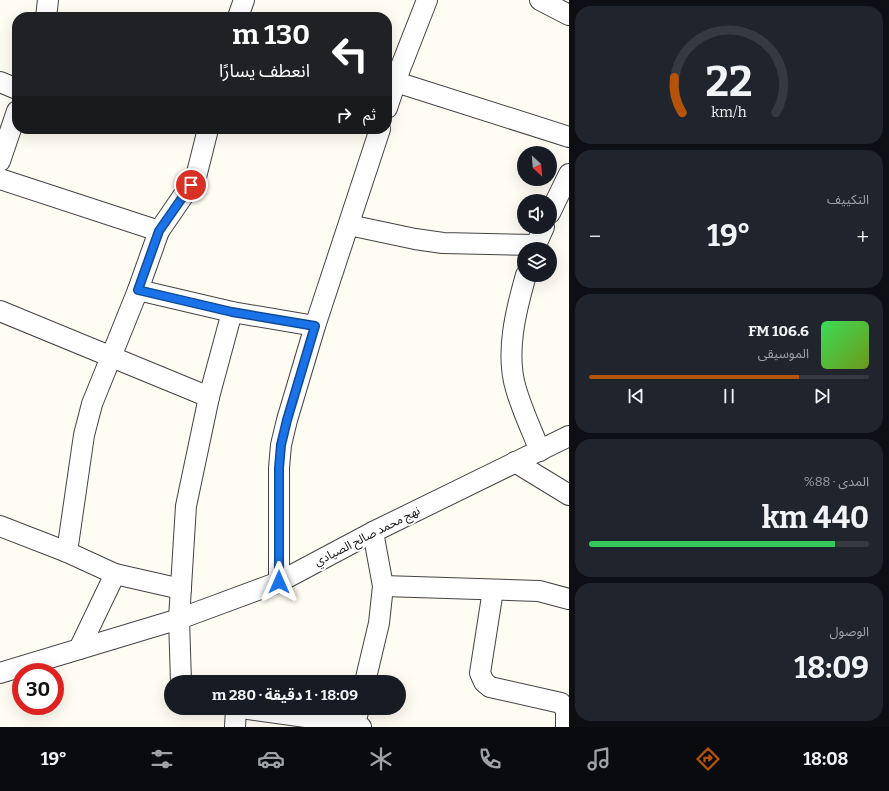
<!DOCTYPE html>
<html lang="ar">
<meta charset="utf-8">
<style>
:root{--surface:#171b24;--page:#20242c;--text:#f1f3f6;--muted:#9ea1a6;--line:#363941;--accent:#b45309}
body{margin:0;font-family:Bitter,"Noto Sans Arabic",serif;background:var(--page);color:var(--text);direction:rtl;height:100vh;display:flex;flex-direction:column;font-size:15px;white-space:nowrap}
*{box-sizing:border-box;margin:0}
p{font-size:13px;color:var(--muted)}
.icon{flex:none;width:22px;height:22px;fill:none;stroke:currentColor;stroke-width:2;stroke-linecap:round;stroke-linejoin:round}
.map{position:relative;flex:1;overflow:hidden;direction:ltr}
.side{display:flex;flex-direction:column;gap:6px;padding:6px;background:#0d0f14;width:320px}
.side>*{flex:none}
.hud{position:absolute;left:12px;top:12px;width:380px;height:122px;border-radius:16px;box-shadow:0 4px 16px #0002;direction:rtl;background:#202124;color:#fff;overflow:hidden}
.needle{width:26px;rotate:154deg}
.fabs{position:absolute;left:517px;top:146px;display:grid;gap:8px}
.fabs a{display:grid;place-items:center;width:40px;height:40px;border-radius:50%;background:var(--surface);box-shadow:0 4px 16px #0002;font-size:20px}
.speed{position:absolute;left:12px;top:663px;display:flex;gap:8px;font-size:20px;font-weight:700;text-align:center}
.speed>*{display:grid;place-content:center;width:52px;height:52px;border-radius:50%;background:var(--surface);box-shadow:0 4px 16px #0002;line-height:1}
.speed .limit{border:6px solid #d22;background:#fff;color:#111}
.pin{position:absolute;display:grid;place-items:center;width:34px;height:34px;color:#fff;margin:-17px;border:2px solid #fff;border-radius:50%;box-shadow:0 1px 4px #0007}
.me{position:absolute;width:44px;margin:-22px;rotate:0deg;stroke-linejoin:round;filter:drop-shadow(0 0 3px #0008)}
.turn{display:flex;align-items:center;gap:14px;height:84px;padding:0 16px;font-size:18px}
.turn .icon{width:52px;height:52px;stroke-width:2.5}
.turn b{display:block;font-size:28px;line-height:34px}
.then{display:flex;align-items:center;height:38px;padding:0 16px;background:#0003;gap:8px;font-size:15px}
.big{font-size:30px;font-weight:700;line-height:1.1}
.side .widget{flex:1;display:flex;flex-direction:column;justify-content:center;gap:6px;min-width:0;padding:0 14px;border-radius:16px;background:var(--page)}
.side .dial{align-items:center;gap:0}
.dial svg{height:104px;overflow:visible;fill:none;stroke:var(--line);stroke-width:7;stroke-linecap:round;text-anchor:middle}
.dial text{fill:var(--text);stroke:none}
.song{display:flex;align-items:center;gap:12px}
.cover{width:48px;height:48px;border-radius:6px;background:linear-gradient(135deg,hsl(130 70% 55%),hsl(80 70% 35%))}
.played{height:4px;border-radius:2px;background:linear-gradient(90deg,var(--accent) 75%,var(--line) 75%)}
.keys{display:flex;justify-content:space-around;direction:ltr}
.heat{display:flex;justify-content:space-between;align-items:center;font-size:22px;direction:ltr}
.charge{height:6px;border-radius:3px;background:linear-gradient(90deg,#34c759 88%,var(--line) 0)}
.trip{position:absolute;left:164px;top:675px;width:242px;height:40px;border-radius:20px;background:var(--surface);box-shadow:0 4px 16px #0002;font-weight:700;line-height:40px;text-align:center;direction:rtl}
.tab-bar{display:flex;height:64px;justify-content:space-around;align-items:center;background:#090b0e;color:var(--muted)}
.tab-bar .icon{width:28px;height:28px}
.tab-bar .selected{color:var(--accent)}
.tab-bar b{font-size:18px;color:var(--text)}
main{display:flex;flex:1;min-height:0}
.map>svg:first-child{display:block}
</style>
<main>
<section class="side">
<div class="widget dial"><svg viewBox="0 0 100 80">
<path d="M14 69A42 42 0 1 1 86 69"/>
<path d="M14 69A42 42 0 0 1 8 42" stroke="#b45309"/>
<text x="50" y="56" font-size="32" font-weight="700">22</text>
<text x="50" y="72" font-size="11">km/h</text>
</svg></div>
<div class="widget"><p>التكييف</p>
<div class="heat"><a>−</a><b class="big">19°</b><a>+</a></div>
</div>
<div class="widget">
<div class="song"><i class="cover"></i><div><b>106.6 FM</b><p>الموسيقى</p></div></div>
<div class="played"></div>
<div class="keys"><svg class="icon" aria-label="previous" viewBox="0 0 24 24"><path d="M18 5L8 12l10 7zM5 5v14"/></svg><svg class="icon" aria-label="pause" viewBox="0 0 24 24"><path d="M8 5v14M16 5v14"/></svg><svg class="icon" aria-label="next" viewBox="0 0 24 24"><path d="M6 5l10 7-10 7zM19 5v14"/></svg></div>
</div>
<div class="widget"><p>المدى · 88%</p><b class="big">440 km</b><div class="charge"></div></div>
<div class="widget"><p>الوصول</p><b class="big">18:09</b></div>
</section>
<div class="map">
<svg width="569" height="727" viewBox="0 0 569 727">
<rect width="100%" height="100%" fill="#fffcf4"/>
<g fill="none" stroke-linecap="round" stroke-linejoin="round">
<defs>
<g id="minor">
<polyline points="540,0 569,15"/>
<polyline points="46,17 48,0"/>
<polyline points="238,17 244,0"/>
<polyline points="0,82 17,89"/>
<polyline points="396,82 569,137"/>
<polyline points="387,108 400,69 427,0"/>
<polyline points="0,161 17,111"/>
<polyline points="0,179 159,231"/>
<polyline points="550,213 569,174"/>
<polyline points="349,225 415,239 443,243 535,245"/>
<polyline points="534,249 544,227"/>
<path d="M526,275C516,310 505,353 516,389C522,410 532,431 540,451"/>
<polyline points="138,290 232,312 315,326"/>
<polyline points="0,311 209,397"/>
<polyline points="515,462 569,495"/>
<polyline points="0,526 67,552 115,574 181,589"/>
<polyline points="67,552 84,435 92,404 138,290 159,231 196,177 208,129"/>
<polyline points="279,582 279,468 281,445 287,420 315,326 380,129"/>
<polyline points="383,586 539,591 569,599"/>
<polyline points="493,590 480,673 484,682 490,687 561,703 566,710 566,727"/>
<polyline points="79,649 115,574"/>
<polyline points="0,673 179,619 279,582 373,532 569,436"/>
<polyline points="181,682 179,619 186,506 209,397 232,312"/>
<polyline points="365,682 379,623 383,586 373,532"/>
<polyline points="241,708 355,724 361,727"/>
<polyline points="355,724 359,708"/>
<polyline points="235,727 236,708"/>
</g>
</defs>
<use href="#minor" stroke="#434343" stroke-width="22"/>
<use href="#minor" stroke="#fff" stroke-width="20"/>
</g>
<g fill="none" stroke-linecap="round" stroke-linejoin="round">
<defs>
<polyline id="route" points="191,185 159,231 138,290 232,312 315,326 287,420 281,445 279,468 279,582"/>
</defs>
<use href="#route" stroke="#114b97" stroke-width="10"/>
<use href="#route" stroke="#1a73e8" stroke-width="7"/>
</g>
<g text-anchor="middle" stroke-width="4" stroke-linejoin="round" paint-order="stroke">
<g font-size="12" fill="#101010" stroke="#fff">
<text transform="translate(367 536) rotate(-27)" y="4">نهج محمد صالح الصيادي</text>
</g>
</g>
</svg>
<div class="fabs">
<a><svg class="needle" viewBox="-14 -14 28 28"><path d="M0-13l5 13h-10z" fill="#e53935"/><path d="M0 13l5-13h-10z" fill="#9ea1a6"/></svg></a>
<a><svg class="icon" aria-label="sound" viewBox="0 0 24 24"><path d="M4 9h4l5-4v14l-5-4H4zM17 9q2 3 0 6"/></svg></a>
<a><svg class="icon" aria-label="layers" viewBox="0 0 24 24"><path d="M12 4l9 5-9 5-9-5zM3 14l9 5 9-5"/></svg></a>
</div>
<div class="speed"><div class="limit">30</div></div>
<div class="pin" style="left:191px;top:185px;background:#d93025"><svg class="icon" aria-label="arrive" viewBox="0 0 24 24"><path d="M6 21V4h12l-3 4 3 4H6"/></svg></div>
<svg class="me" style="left:279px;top:582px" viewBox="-20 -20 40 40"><path d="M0-17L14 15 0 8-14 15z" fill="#1a73e8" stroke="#fff" stroke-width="4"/></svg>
<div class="trip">18:09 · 1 دقيقة · 280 m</div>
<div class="hud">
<div class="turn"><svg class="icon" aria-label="left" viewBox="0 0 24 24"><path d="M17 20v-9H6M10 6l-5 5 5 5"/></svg><div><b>130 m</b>انعطف يسارًا</div></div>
<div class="then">ثم<svg class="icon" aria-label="right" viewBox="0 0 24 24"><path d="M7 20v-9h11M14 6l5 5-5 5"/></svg></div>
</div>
</div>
</main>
<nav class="tab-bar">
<b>18:08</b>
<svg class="icon selected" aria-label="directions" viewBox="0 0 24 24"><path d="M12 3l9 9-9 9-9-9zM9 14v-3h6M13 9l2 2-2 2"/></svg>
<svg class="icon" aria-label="music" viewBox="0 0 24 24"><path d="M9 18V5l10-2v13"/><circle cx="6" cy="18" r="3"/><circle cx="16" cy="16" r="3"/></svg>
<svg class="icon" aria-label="phone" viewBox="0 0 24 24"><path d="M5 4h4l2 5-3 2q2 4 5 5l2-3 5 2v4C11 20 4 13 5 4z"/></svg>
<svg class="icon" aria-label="climate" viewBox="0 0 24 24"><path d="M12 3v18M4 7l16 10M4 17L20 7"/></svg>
<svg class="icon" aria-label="car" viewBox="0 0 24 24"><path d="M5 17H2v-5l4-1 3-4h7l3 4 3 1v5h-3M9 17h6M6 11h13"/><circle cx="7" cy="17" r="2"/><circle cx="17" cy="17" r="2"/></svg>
<svg class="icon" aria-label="filters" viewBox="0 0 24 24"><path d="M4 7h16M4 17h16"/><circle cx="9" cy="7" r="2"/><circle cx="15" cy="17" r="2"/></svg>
<b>19°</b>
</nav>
